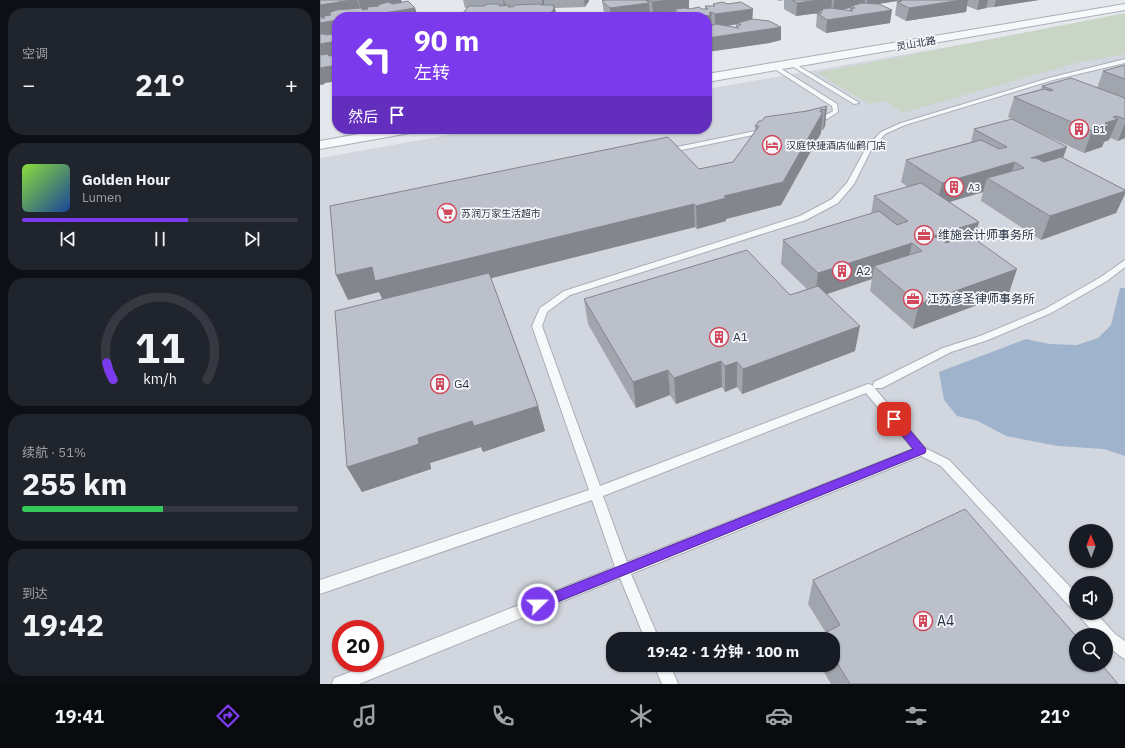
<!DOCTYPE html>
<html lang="zh">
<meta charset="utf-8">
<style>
:root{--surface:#171b24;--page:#20242c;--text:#f1f3f6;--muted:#9ea1a6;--line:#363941;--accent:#7c3aed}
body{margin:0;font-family:"IBM Plex Sans","Noto Sans SC",sans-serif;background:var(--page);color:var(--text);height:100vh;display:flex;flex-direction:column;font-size:15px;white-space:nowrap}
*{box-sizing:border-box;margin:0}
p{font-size:13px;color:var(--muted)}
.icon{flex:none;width:22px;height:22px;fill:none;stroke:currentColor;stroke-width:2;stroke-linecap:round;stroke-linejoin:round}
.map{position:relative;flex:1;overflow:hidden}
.panel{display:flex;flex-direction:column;gap:8px;padding:8px;background:#0d0f14;width:320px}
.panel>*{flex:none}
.hud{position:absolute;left:12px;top:12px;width:380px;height:122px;border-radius:16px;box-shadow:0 1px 3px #0004;background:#7c3aed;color:#fff;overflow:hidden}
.needle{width:26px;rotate:359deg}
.tools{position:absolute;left:749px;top:524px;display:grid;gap:8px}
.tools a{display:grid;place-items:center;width:44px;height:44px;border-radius:50%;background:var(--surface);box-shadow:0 1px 3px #0004;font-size:20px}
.speed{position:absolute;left:12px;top:620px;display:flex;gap:8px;font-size:20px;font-weight:700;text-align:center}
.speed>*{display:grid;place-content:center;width:52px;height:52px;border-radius:50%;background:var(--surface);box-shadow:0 1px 3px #0004;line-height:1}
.speed .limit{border:6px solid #d22;background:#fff;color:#111}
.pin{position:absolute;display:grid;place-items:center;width:34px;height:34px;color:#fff;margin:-17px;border-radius:8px;box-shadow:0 2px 6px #0006}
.me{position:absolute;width:44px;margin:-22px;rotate:68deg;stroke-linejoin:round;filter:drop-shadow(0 0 3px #0008)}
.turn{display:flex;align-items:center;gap:14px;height:84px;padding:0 16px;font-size:18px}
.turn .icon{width:52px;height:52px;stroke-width:2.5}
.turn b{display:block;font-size:28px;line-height:34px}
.then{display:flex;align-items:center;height:38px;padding:0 16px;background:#0003;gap:8px;font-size:15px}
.big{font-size:30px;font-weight:700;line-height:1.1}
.panel .card{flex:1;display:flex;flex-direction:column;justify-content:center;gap:6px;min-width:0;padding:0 14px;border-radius:16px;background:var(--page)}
.panel .dial{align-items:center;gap:0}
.dial svg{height:104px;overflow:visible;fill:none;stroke:var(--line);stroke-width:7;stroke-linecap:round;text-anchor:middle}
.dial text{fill:var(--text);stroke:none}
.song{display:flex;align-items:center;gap:12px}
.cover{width:48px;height:48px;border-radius:6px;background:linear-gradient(135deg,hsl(90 70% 55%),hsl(220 70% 35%))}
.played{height:4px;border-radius:2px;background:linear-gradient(90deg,var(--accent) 60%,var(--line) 60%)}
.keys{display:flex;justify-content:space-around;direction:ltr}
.heat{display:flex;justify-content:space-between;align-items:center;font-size:22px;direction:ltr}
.charge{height:6px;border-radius:3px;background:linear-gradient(90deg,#34c759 51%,var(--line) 0)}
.trip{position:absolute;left:286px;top:632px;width:234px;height:40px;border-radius:16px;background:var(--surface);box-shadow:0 1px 3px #0004;font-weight:700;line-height:40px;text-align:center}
.dock{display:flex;height:64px;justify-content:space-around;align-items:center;background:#090b0e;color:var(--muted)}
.dock .icon{width:28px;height:28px}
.dock .on{color:var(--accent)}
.dock b{font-size:18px;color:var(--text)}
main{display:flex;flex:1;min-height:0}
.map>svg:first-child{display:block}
</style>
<main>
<section class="panel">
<div class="card"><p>空调</p>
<div class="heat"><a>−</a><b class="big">21°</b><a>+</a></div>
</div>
<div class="card">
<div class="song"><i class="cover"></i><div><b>Golden Hour</b><p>Lumen</p></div></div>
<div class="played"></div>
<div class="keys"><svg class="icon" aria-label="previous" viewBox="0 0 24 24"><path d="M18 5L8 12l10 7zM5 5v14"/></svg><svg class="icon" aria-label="pause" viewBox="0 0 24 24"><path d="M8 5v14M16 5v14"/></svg><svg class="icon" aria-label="next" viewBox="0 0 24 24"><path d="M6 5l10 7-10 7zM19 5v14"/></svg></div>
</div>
<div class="card dial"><svg viewBox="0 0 100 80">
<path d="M14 69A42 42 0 1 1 86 69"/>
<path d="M14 69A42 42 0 0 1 9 56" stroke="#7c3aed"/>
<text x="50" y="56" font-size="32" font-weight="700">11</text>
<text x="50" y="72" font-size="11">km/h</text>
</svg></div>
<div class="card"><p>续航 · 51%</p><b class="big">255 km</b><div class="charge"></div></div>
<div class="card"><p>到达</p><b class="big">19:42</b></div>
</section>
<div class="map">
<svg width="805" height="684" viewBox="0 0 805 684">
<rect width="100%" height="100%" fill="#e4e7ec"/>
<path fill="#d2d6de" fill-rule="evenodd" d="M805,16V684H0V158L162,129H387V89ZM756,531H786V561H756ZM756,583H786V613H756ZM21,629H55V663H21ZM756,635H786V665H756ZM293,639H513V665H293Z"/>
<polygon fill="#c9d6c5" points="805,13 805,54 760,62 582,113 565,101 549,104 497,73"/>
<polygon fill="#9fb4cc" points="800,288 805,288 805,456 784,449 738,446 686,436 658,421 637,416 624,400 619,372 706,339 729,344 757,345 778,338 791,325"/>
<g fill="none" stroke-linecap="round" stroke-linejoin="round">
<defs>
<g id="service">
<path d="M805,59V63L733,80L585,125L565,134L551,150L534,184L518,203L486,220L250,295L227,312L222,326L280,486L548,384L552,385L605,448L629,460L756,593V610L751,608L621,466L601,456L311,574L339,639H325L300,578L39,684H12L14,678L20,676L295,567L272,500L0,594V580L269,490L212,326L220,308L244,291L480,216L512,199L527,183L546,148L561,132L581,123L729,78ZM546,393L593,449L307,562L283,496Z"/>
<polygon points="472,62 538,102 539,103 534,104 470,65 470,63"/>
<path d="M453,66H457L517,104L518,112L507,119L490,122V120C498,118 506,116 513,111L512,106L453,68Z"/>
<polygon points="445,129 448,131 447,132 347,153 344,151 347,149"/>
<polygon points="805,260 805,267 787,281 731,313 668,340 631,352 562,388 554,388 553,385 554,382 623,348 660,336 725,309 781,277"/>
<polygon points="759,613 776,613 795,634 805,641 805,659 800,656 786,645 786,635 776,635 761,618"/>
<polygon points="334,665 350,665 358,684 342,684"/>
</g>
<g id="tertiary">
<polygon points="805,4 805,10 387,82 387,74"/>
<polygon points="66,129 97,129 95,132 90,133 0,149 0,141"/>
</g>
</defs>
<use href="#service" stroke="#a9aeb7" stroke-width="2"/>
<use href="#tertiary" stroke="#a9aeb7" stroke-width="2"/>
<use href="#service" fill="#f7f8fa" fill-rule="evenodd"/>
<use href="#tertiary" fill="#f7f8fa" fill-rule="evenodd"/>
</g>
<g fill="#a1a5ae" fill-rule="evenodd">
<polygon points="0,0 81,0 82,2 95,8 98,17 17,17 17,81 4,83 5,84 0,85"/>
<polygon points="143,0 269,0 269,1 265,7 235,8 237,17 143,17 142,14 147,8 145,8"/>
<path d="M285,0H369V9H385V6H393V4L433,9L432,19L461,27V40L449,43L387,52V17H288L284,13L282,1ZM418,24V25H416V27L406,26Z"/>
<path d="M457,0H719L674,7L666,8L657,10L647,6L646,12L586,21L575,15L577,1L556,4L570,23L506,33L496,27L497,13H499L476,16L464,9V0L459,1ZM531,8L530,10L522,9Z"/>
<polygon points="805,65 805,138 798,141 790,138 789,140 784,142 782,147 764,153 699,123 743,158 805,190 805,194 796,213 721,240 661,201 663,192 629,202 659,222 654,238 689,293 593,329 550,291 552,279 507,294 535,351 422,394 417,387 405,392 402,387 356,404 350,395 316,408 268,324 264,299 470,295 487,289 461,264 463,240 551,214 554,196 588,187 581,182 586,160 651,142 654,129 692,119 688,117 694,97 721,89 722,86 777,88 783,71"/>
<polygon points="507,106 505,126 503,130 501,130 501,133 461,205 406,219 406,221 377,229 375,227 171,278 218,406 225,431 163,452 161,447 110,463 111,469 42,492 27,467 63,299 59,292 28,300 379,169 413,162 435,131 435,126 442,121"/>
<polygon points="493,580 798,684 511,684 500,665 513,665 513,639 500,639 501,635 506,633 488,604"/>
</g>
<g fill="#83868d">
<polygon points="31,0 37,0 41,10 11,15 9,13 11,17 4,16 5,18 0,19 0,5"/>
<polygon points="38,0 81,0 83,5 59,6 58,5 59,9 47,7 48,11 42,12"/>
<polygon points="183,0 184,0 186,7 184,8"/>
<polygon points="222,0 224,0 224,5 223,8"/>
<polygon points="264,0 269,0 269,1 265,7"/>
<polygon points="350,0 369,0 369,10 357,11 355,9 355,12 346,12 346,13 333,15 332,2"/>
<polygon points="499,0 512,0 511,11 503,10 502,10 502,12 499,11 499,13 476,16 477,3"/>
<polygon points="514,0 545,0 544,6 531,6 531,8 513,11"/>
<polygon points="547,0 577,0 577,1 547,6"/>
<polygon points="642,0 648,0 646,12 586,21 589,8"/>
<polygon points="659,0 668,0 666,8 657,10"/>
<polygon points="676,0 719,0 674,7"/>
<polygon points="329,3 330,16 316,16 315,15 315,17 291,17 290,8"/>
<polygon points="234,5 237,17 230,17 230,14"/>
<polygon points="95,8 98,17 52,17 51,15"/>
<polygon points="433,9 432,22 418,23 418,24 395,28 395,14"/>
<polygon points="572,10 570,23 506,33 507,20"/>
<polygon points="391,12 392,28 387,29 387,17 376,17"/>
<polygon points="49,15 50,17 38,17"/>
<polygon points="17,20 17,35 0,37 0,23"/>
<polygon points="461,27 461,40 449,43 387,52 387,38"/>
<polygon points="17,41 17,56 0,59 0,44"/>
<polygon points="17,65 17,81 4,83 5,84 0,85 0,68"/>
<polygon points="507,106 505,126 503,130 505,110"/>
<polygon points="501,109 500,118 503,112 501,133 461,205 406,219 406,221 377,229 376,206 404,196 500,112"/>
<polygon points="796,116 794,120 798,119 789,140 784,142 782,147 764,153 772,131 793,117"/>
<polygon points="805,123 805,138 798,141"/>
<polygon points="747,147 739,169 711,158"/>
<polygon points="695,162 688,184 667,178 663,192 616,206 622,183"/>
<polygon points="805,191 805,194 796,213 721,240 730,216"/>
<polygon points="374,204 375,227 65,305 59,292 28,300 16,275 52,267"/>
<polygon points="659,222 652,245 607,260 613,236"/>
<polygon points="592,243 587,267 554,266 552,279 495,298 498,273"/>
<polygon points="697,269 689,293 593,329 599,304"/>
<polygon points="540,326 535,351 422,394 423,369"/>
<polygon points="401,361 402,387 356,404 354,378"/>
<polygon points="417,362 417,387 405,392 405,366"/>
<polygon points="348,370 350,395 316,408 313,382"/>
<polygon points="218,406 225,431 163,452 161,447 110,463 111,469 42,492 27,467 98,438 152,421"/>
</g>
<g fill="#bbc0ca" stroke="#83868d">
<polygon points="0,0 31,0 19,2 20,2 0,5"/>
<polygon points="285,0 350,0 332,2 326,0 329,3 290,8 282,1"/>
<polygon points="472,0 499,0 477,3"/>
<polygon points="578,0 642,0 589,8 577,2 582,1"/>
<polygon points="88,1 95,8 51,15 47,13 49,15 38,17 17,17 17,20 0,23 0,17 1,16 2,18 5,18 4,16 11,15 9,13 16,10 41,8 43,10 48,9 47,7 59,6 58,5 68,2 73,4"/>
<polygon points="402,2 408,4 421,2 433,9 395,14 391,12 389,13 392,15 376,17 309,17 316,16 315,15 325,13 330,14 340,12 343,15 348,14 346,12 357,11 355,9 364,8 370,9 379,7 382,9 388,9 385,6 395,6 393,4"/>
<polygon points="542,3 559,4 572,10 507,20 497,13 502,13 499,11 503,10 502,10 503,9 510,8 533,11 530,9 535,8 531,6"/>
<polygon points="168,4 180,4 179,6 190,5 188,7 193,7 195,5 218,4 221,4 220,5 234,5 233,7 235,7 230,14 142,14 149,6 164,6"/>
<polygon points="432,19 449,21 461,27 449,29 387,38 387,27 396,24 419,28 416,25 421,25 418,23"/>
<polygon points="0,34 4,34 6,35 12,34 14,37 17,36 17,41 0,44"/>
<polygon points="8,54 9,56 17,55 17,65 0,68 0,55"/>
<polygon points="805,65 805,79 783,71"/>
<polygon points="751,78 805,98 805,119 796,116 793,117 798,119 785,123 790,125 772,131 694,97 724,89 730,91 733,90 722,86"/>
<polygon points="507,106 505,110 501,109 500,112 503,112 463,182 404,196 406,198 376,206 374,204 55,281 52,267 16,275 10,206 348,137 379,169 413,162 439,126 435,126 439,121 442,121 445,117 487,111"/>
<polygon points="692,119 747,147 711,158 716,158 724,162 741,157 805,190 805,191 730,216 667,178 704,168 695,162 622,183 586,160 661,140 679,149 687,147 654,129"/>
<polygon points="601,183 659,222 613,236 616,238 618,237 626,243 649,235 697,269 599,304 554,266 602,251 592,243 498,273 463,240 559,211 577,225 588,221 554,196"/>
<polygon points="427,250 470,295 498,286 540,326 423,369 417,362 405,366 401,361 354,378 348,370 313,382 264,299"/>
<polygon points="169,273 218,406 154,426 152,421 98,438 99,444 27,467 15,311"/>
<polygon points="645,509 756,636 756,665 782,665 798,684 530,684 513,656 513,639 503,639 501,635 520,625 493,580"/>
</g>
<polygon fill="#7c3aed" stroke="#51269a" points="574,415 578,416 605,448 606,450 605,453 218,610 214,609 212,604 214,600 593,449 571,422 569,419 571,416"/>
<defs>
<symbol id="building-ring" viewBox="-11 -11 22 22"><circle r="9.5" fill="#f4f6f9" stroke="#d1495b" stroke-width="1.5"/><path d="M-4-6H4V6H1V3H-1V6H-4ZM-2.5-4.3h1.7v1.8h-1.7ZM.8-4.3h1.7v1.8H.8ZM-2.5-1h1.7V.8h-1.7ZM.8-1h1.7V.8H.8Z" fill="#d1495b"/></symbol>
<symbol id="hotel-ring" viewBox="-11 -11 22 22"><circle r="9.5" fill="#f4f6f9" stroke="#d1495b" stroke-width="1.5"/><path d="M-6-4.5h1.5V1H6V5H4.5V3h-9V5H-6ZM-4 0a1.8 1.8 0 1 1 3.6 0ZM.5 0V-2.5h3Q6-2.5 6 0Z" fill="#d1495b"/></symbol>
<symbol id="supermarket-ring" viewBox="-11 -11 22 22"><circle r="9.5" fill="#f4f6f9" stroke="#d1495b" stroke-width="1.5"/><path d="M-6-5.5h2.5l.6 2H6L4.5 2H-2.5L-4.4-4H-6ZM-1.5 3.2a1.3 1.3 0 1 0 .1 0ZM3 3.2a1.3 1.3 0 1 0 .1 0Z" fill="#d1495b"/></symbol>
<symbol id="office-ring" viewBox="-11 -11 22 22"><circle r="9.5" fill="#f4f6f9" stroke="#d1495b" stroke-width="1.5"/><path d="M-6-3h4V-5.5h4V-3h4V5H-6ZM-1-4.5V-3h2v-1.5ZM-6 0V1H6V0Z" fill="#d1495b"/></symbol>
</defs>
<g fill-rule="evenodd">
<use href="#building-ring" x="748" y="118" width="22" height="22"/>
<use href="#hotel-ring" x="441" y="134" width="22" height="22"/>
<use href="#building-ring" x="623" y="176" width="22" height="22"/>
<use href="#supermarket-ring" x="116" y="202" width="22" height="22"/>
<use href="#office-ring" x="593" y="224" width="22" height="22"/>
<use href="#building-ring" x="511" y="260" width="22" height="22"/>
<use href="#office-ring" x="582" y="288" width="22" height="22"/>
<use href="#building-ring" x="388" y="326" width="22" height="22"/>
<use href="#building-ring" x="109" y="373" width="22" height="22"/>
<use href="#building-ring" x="592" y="610" width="22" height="22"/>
</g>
<g text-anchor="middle" stroke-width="3.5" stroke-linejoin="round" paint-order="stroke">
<g font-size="10" fill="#2b3445" stroke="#f4f6f9">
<text transform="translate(596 43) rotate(-10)" y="4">灵山北路</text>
</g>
<g font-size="10" fill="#2b3445" stroke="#f4f6f9" text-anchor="start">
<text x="773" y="133">B1</text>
<text x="466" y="149">汉庭快捷酒店仙鹤门店</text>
<text x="648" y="191">A3</text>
<text x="141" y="217">苏润万家生活超市</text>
</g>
<g font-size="12" fill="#2b3445" stroke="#f4f6f9" text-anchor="start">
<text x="618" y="239">维施会计师事务所</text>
<text x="536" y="275">A2</text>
<text x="607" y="303">江苏彦圣律师事务所</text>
<text x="413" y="341">A1</text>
<text x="134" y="388">G4</text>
</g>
<g font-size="14" fill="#2b3445" stroke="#f4f6f9" text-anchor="start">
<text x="617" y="626">A4</text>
</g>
</g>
</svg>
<div class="tools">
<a><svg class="needle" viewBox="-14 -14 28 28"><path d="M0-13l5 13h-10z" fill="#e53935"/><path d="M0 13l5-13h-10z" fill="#9ea1a6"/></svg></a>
<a><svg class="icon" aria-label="sound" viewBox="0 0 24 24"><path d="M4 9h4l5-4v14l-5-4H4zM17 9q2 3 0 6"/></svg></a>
<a><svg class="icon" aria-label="search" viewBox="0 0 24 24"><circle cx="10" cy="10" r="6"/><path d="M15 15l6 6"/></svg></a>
</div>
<div class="speed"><div class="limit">20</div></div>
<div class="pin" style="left:574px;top:419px;background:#d93025"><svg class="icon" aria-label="arrive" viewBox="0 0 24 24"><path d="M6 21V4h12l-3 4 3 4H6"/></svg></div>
<svg class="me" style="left:218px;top:604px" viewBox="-20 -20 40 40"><circle r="17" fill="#7c3aed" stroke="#fff" stroke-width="3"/><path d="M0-11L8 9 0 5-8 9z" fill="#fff"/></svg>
<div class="trip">19:42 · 1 分钟 · 100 m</div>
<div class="hud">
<div class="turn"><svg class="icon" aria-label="left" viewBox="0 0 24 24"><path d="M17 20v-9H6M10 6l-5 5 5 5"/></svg><div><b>90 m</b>左转</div></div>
<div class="then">然后<svg class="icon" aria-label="arrive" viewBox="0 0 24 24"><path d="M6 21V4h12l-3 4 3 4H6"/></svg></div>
</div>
</div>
</main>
<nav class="dock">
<b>19:41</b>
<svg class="icon on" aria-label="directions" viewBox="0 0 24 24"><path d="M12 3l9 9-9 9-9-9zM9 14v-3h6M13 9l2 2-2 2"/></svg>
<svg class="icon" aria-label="music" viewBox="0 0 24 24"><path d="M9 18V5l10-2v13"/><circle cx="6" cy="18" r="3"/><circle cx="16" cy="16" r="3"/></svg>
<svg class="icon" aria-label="phone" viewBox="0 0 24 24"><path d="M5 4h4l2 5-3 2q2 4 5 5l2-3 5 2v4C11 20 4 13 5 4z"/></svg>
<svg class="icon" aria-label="climate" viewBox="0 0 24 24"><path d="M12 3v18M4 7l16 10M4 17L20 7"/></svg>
<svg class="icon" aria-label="car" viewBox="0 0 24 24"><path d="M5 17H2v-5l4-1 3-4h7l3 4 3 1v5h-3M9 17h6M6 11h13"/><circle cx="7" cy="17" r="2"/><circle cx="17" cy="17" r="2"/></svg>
<svg class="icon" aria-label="filters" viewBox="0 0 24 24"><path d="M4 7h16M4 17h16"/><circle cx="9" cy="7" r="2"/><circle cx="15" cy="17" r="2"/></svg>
<b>21°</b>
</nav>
